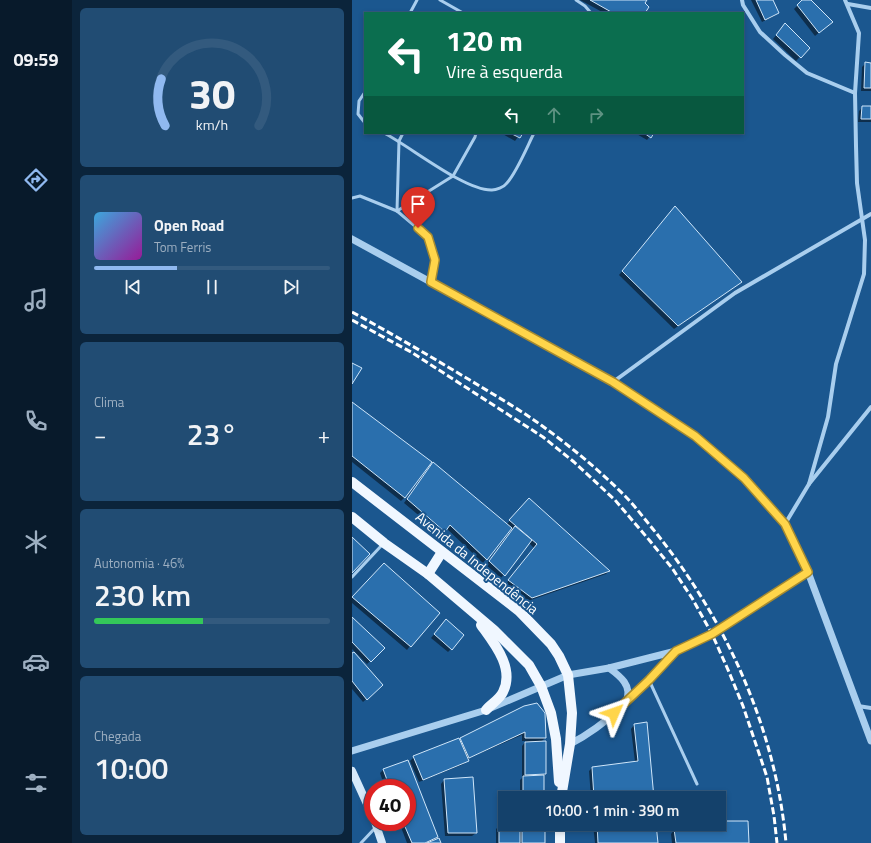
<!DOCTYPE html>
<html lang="pt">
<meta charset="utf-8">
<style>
:root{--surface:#14416b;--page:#214c73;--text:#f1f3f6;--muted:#9dafc1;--line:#335a7e;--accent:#90b9f0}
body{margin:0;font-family:"Titillium Web",sans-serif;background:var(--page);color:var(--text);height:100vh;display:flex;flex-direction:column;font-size:15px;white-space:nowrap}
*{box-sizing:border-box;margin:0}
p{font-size:13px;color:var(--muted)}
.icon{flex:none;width:22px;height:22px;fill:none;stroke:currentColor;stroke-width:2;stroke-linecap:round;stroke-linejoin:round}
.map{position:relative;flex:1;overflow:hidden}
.details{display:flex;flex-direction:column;gap:8px;padding:8px;background:#0b243b;width:280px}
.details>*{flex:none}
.hud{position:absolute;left:12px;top:12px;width:380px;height:122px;border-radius:0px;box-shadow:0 2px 6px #0003,0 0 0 1px var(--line);background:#0b6e4f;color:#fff;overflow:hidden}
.speed{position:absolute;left:12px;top:779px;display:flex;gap:8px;font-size:20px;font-weight:700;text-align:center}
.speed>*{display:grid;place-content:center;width:52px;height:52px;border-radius:50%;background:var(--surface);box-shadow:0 2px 6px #0003,0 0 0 1px var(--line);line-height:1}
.speed .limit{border:6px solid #d22;background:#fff;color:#111}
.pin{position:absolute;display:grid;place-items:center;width:34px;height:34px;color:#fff;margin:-41px -17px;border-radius:50% 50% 50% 0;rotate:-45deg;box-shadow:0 0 4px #0007}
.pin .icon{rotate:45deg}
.me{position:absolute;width:44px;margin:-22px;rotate:47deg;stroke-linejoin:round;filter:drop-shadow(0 0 3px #0008)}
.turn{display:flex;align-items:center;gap:14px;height:84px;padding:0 16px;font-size:18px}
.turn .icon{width:52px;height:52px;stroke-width:2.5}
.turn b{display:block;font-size:28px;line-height:34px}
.lanes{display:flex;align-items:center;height:38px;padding:0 16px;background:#0003;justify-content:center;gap:20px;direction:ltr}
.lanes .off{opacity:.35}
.big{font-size:30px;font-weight:600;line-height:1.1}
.details .card{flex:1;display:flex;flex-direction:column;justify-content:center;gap:6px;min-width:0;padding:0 14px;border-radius:6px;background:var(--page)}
.details .dial{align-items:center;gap:0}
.dial svg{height:104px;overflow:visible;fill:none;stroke:var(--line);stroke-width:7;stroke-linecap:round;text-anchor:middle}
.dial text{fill:var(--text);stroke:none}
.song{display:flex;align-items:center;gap:12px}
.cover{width:48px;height:48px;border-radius:6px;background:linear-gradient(135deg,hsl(200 70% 55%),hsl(300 70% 35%))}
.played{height:4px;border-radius:2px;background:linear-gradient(90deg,var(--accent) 35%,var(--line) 35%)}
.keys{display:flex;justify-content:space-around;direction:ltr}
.heat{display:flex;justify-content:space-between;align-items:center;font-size:22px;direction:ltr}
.charge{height:6px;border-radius:3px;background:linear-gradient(90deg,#34c759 46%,var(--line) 0)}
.trip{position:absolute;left:146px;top:791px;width:228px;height:40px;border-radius:0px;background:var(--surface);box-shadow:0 2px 6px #0003,0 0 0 1px var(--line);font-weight:600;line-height:40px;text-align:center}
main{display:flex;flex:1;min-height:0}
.tab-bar{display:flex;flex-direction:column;width:72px;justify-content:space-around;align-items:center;background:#081a2b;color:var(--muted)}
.tab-bar .icon{width:28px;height:28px}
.tab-bar .active{color:var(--accent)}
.tab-bar b{font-size:18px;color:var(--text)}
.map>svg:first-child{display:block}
</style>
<main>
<nav class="tab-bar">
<b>09:59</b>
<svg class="icon active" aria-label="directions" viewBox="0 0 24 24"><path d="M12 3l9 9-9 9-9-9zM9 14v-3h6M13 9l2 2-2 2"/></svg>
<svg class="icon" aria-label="music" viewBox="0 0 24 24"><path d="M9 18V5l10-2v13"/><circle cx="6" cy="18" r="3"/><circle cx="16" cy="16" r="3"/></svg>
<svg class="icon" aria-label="phone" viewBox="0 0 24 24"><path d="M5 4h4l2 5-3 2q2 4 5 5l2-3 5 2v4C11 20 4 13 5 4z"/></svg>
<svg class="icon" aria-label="climate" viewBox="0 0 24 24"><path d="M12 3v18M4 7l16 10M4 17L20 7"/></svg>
<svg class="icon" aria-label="car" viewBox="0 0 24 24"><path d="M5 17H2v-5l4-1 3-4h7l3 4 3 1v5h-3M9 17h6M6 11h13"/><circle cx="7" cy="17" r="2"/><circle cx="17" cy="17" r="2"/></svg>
<svg class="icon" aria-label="filters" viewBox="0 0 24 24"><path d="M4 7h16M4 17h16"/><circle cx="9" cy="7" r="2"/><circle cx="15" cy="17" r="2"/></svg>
</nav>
<section class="details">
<div class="card dial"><svg viewBox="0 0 100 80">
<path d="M14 69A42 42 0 1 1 86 69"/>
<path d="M14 69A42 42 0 0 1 11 33" stroke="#90b9f0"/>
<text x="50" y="56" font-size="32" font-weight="700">30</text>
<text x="50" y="72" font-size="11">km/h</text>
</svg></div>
<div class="card">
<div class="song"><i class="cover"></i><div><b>Open Road</b><p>Tom Ferris</p></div></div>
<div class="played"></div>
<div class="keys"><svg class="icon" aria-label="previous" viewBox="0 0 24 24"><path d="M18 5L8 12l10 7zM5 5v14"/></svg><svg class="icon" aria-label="pause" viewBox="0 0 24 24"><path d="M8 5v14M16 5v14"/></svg><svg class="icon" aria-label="next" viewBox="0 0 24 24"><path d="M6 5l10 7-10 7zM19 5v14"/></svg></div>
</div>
<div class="card"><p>Clima</p>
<div class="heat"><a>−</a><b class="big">23°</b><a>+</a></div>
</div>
<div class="card"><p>Autonomia · 46%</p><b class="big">230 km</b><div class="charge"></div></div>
<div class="card"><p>Chegada</p><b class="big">10:00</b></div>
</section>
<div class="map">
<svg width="519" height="843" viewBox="0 0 519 843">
<rect width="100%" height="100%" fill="#1b578f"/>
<g fill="#0007">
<polygon points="228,0 294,0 291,4 292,13 252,13"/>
<polygon points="399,0 420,0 426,13 422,16 410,22"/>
<polygon points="451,0 458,0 476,25 463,36 442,9"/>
<polygon points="433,24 456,48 444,61 421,39"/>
<polygon points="514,63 519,64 519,91 509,91 510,67"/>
<polygon points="511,107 519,107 519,122 506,122 507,111"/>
<polygon points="149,133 169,133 163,141"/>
<polygon points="283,133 301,133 295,140"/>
<polygon points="323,207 385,285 322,329 267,275"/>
<polygon points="0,403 53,497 49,501 0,462"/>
<polygon points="78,466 154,525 177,499 257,571 254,574 176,601 154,584 182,548 177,543 149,578 134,565 160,530 158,528 131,563 94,528 89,534 52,503"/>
<polygon points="32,564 58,646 55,650 0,603 0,598"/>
<polygon points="0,619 32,648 15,664 0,649"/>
<polygon points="91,624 99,649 96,652 79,638"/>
<polygon points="0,654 30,685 11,702 0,689"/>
<polygon points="172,707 193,738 189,742 193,742 193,774 191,776 191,798 168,798 168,780 170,778 170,746 174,741 170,741 170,735 115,759 112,764 67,782 58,761 62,757 108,740"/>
<polygon points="282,725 301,798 239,798 237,771 240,768 283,762 279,729"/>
<polygon points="55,761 85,837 81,842 88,843 55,843 47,822 55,822 55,788 33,788 28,773 31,770"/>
<polygon points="92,780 124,833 120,836 93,836 89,784"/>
<polygon points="367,822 396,843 320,843 319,834 322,830 330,828 330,824 367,824"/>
<polygon points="167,824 192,824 192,843 144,843 144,829 147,826 167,826"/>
<polygon points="241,824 303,824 305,843 243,843"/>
</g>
<g fill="#2a6fad" stroke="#cfe6fa">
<polygon points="238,0 295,0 293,3 297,7 293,13 261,13"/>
<polygon points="404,0 421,0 427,13 413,20"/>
<polygon points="450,0 459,0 481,22 467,33 445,5"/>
<polygon points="433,23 458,48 449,58 424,35"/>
<polygon points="513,62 519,63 519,88 512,88"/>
<polygon points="510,106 519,106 519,119 509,119"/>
<polygon points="158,133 171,133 168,138"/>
<polygon points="292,133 302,133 299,138"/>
<polygon points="323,206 390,282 326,326 270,271"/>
<polygon points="0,363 10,368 0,384"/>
<polygon points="0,402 80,462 53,498 0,456"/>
<polygon points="81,462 160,528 135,560 98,525 93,532 55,499"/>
<polygon points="177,498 258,571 180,598 156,580 185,544 157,520"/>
<polygon points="163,526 180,540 153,576 137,561"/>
<polygon points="0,537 18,554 0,573"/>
<polygon points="32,563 88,613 59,647 0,597"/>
<polygon points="0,617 33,648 19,662 0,642"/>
<polygon points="94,619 112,635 100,650 82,634"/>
<polygon points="2,652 31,685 15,700 0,681 0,653"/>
<polygon points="185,703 193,713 194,738 173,738 173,732 117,758 108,738 172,706"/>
<polygon points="295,722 302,798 242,798 240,767 286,761 282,724"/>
<polygon points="107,738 117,761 71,780 61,756"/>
<polygon points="194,741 194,774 173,775 173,742"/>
<polygon points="56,760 86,837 73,843 60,843 51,822 55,822 55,788 38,788 31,769"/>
<polygon points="192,775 192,798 171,798 171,776"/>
<polygon points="121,777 125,833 96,833 92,779"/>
<polygon points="367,821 396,821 397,843 324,843 322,829 333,826 333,824 367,824"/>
<rect x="170" y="824" width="23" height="19"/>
<polygon points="245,824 304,824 306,843 246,843"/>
<rect x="147" y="825" width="21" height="18"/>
<polygon points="87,838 89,843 75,843"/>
</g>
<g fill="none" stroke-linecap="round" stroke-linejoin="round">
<g stroke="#a9ceee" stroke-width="3">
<polyline points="88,0 111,13"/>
<polyline points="224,0 233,6 239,13"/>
<polyline points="58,13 65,0"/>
<polyline points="13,92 7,101 6,114 13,123"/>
<path d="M32,133C59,147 113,191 140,190C144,190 152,187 154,184C164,174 175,147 182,133"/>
<polyline points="0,198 8,196 45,211 76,237 83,260 79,281"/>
<polyline points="45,211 101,176 123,137 124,133"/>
<polyline points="45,211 47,141 51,133"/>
<polyline points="0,577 30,545"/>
<polyline points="297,680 345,784"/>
<polyline points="9,843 24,827"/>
</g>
<g stroke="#a9ceee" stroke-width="4">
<polyline points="390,0 391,5 408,32 433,55 455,73 503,93"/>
<polyline points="496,4 519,8"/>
<polyline points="261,382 383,293 519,214"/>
<polyline points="457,484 476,417 484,364 512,274 513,240 505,183 504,146 503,93 507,33 493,0"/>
<polyline points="433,524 457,484 519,407"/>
<polyline points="506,706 519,708"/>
</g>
<g stroke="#a9ceee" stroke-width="7">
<polyline points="0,239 261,382 343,436 392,478 433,524 456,572 519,741"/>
<path d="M257,668C268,676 281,686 274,701"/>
<path d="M218,744C260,723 292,685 323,651"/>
<polyline points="0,751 134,710 216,675 257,668 324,651 360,634 456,572"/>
</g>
<g stroke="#d6e9fa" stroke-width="8">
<polyline points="0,771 21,817"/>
<polyline points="23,822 30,843"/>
</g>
<g stroke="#f0f7ff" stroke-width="10">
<polyline points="0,482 167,611 199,644 207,656 216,675 220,713 218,744 209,798"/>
<polyline points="0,517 32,543 76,574 142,630 177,665 189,686 199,713 204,739 207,782"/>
<polyline points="76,574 90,552"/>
<path d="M129,625C142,643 163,668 151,692C148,699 139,704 134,710"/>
<polyline points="208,843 208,824"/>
</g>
<g stroke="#fff" stroke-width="3" stroke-dasharray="7 3" stroke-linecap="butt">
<path d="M0,312C44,336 88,362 131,388C151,400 171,412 189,425C218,446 247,470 272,495C284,507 294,521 305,534C375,622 424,730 434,843"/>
<polyline points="0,320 59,352 191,437 222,462 263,500 298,541 320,568 340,598 360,634 377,672 391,706 415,777 422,816 425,843"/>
</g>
</g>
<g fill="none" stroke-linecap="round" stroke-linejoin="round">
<defs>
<polyline id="route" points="66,228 76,237 83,260 79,282 261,382 343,436 392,478 433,524 456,572 360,634 324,651 297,680 262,713"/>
</defs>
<use href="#route" stroke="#a68a30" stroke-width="10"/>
<use href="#route" stroke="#ffd54a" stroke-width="7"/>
</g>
<g text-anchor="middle" stroke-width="4" stroke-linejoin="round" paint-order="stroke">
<g font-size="14" fill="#fff" stroke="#1b578f">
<text transform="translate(125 563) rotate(39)" y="5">Avenida da Independência</text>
</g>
</g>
</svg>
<div class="speed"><div class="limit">40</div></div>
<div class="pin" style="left:66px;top:228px;background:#d93025"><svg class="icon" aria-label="arrive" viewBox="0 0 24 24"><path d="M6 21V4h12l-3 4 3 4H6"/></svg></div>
<svg class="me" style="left:262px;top:713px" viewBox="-20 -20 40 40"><path d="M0-17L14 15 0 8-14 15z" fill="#ffd54a" stroke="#fff" stroke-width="4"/></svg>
<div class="trip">10:00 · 1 min · 390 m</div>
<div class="hud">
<div class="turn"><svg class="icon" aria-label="left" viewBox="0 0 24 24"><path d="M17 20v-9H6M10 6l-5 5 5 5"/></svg><div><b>120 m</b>Vire à esquerda</div></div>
<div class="lanes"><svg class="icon" aria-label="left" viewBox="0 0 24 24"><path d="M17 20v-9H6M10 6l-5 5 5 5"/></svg><svg class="icon off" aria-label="ahead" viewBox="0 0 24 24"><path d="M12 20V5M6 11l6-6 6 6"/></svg><svg class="icon off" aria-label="right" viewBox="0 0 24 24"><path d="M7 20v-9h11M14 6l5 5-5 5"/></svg></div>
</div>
</div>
</main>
